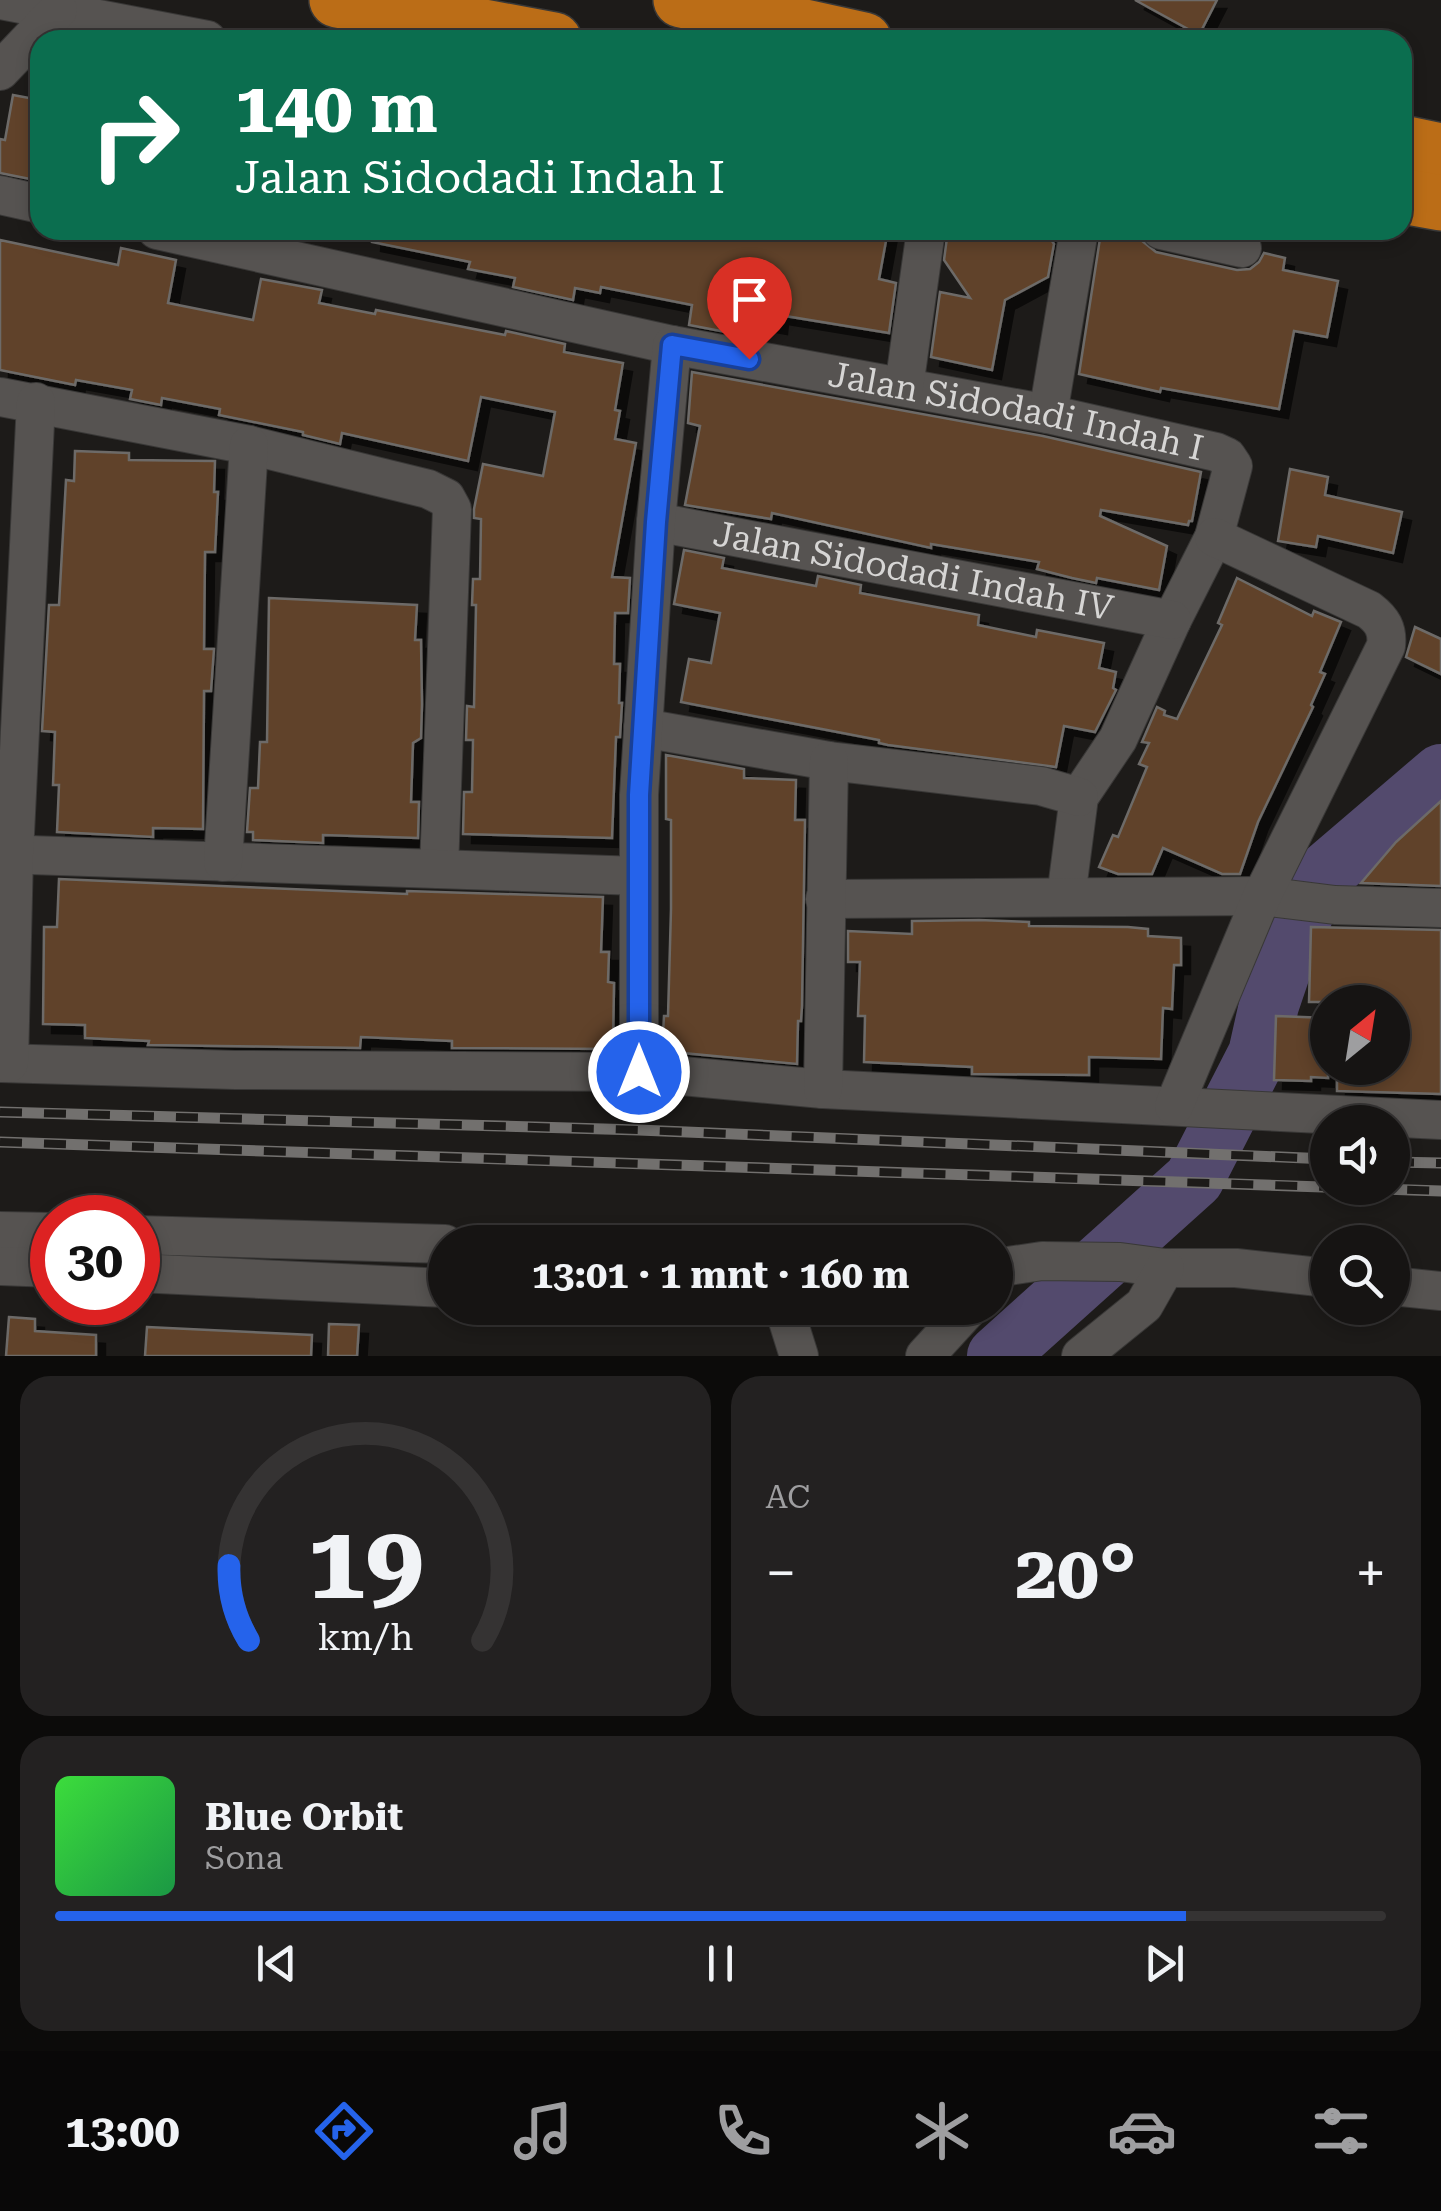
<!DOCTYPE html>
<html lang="id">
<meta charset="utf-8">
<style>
:root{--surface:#161413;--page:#232121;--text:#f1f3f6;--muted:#9e9ea0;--line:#353333;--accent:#2563eb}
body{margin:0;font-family:"Roboto Serif",serif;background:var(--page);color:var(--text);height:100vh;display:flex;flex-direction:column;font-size:38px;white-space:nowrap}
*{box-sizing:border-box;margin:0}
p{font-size:32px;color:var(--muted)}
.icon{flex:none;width:55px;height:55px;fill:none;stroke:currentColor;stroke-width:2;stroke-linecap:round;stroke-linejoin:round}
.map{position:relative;height:1356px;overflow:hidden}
.drawer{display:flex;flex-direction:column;gap:20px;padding:20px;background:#0c0b0a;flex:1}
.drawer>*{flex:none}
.guide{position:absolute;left:30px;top:30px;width:1382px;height:210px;border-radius:30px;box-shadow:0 5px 15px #0003,0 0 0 2px var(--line);background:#0b6e4f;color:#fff;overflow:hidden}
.needle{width:65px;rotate:30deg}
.tools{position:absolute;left:1310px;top:985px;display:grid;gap:20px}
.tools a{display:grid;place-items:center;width:100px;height:100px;border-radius:50%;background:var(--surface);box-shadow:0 5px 15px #0003,0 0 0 2px var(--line);font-size:50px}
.speed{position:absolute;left:30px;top:1195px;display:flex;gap:20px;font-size:50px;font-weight:700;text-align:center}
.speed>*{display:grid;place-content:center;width:130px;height:130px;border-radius:50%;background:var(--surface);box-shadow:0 5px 15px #0003,0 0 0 2px var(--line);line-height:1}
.speed .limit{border:15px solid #d22;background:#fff;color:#111}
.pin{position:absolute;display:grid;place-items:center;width:85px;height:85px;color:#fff;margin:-102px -42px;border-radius:50% 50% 50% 0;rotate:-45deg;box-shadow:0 0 10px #0007}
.pin .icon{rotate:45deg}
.me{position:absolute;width:110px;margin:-55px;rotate:0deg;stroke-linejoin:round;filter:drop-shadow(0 0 8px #0008)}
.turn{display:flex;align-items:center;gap:35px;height:210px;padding:0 40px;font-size:45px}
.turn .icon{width:130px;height:130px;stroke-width:2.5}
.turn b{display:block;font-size:70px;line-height:85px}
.big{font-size:75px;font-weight:700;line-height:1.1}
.drawer .tile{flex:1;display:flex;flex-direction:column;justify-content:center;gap:15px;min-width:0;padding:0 35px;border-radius:30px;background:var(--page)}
.drawer .dial{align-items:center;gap:0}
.dial svg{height:260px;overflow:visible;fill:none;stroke:var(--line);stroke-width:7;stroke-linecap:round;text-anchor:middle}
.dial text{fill:var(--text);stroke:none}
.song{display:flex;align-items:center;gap:30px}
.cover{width:120px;height:120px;border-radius:15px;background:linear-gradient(135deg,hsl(120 70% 55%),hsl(140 70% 35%))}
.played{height:10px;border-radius:5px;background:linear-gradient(90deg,var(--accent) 85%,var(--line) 85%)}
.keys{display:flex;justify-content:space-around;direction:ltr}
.heat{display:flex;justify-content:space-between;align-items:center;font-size:55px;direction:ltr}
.drawer .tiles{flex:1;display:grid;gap:20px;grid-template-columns:1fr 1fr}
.tile:last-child{grid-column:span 2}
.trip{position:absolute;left:428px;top:1225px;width:585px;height:100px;border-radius:50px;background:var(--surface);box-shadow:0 5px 15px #0003,0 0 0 2px var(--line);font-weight:700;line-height:100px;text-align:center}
.tabs{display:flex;height:160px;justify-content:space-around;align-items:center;background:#090808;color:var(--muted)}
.tabs .icon{width:70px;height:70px}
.tabs .selected{color:var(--accent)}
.tabs b{font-size:45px;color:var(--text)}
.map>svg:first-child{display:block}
</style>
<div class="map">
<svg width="1441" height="1356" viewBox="0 0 1441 1356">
<defs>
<filter id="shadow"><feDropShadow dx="9" dy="9" stdDeviation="0" flood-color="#0009"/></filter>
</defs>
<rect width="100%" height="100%" fill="#1d1b19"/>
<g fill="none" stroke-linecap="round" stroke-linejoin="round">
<polyline stroke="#534a6d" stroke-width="60" points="997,1356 1194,1179 1258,1054 1269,1005 1293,934 1324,874 1441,774"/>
</g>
<g fill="#614329" stroke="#6d6b68" stroke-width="2.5" filter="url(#shadow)">
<polygon points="1135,0 1217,0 1199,35"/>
<polygon points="13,95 40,100 40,181 0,173 0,139 5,140"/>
<polygon points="373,230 670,230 713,240 715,230 888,230 879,279 896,283 889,333 779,315 778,325 745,319 742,335 689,325 692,305 601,287 600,293 575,288 573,300 513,287 515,278 468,269 470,262 372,242"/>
<polygon points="948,230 1045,230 1054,244 1048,277 1005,300 992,370 931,357 940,292 970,298 944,260"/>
<polygon points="1101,232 1141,240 1156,252 1237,270 1250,269 1259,262 1264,253 1285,258 1283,270 1338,281 1327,337 1294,331 1279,409 1161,388 1160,392 1079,374"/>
<polygon points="0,240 118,265 121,248 176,260 168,303 253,320 261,279 322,290 319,303 375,314 376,310 505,335 506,331 565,344 564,352 623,363 615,410 620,411 615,439 636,443 612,577 630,578 628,613 615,613 614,664 620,664 619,703 622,703 620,737 616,737 612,838 463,834 464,792 472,792 473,740 466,740 467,706 474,707 476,605 472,605 473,579 480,579 481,519 474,518 474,509 483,464 543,476 555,412 481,397 468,461 342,433 340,444 303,435 303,432 219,415 220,409 162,398 161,405 130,399 132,390 76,380 75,385 0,370"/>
<polygon points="692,372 1043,436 1201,472 1192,521 1189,521 1188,525 1101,510 1100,516 1167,546 1159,590 1097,578 1096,583 1072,578 1037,569 1039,562 931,544 931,548 772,513 771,519 685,505 700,426 688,423"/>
<polygon points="75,451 129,453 129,460 215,461 214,492 218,492 215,552 205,552 204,649 214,649 211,691 204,691 203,829 153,828 153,837 57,832 59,785 53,785 55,732 42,731 49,605 59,605 66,480 74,481"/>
<polygon points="1290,469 1328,477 1325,495 1402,512 1393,553 1318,536 1316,547 1278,541"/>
<polygon points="684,550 724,558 722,568 816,586 818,576 861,585 860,593 979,615 978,625 1036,637 1037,630 1104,643 1099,668 1116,672 1113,688 1116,690 1095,732 1064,726 1056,767 888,745 879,743 879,740 681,702 689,659 711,663 720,613 674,604"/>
<polygon points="1237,578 1312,616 1314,611 1341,622 1320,672 1325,674 1311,705 1313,707 1258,822 1240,874 1222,874 1163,848 1152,874 1118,874 1099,867 1113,835 1118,837 1147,767 1139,764 1149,743 1142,742 1157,707 1165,711 1164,715 1177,719 1222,625 1218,623"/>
<polygon points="269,598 417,605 415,640 421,640 422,704 421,738 413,743 411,802 419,802 418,838 323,835 323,843 253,840 253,832 247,832 250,788 258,788 260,742 267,742"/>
<polygon points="1415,627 1441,639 1441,674 1406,657"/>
<polygon points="666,755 744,769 744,778 796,780 795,820 805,820 802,1006 801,1021 798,1021 797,1064 662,1051 664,1016 668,1016 671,909 671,820 666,819"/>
<polygon points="1441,801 1441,886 1361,883 1396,842"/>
<polygon points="59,879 407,894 407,891 603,897 601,952 609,952 608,982 614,983 613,1049 452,1048 452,1041 361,1037 360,1048 148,1045 149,1041 85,1038 85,1025 43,1024 44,927 57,927"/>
<polygon points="979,920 1029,922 1029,926 1128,927 1148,929 1148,936 1181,938 1181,965 1174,965 1172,1009 1163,1008 1161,1059 1089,1057 1089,1075 972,1074 972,1067 864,1062 865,1016 858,1016 860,962 848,962 848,931 912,934 912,921"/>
<polygon points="1311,927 1441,930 1441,1094 1337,1091 1337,1068 1392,1068 1392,1002 1309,1002"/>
<polygon points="1276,1016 1328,1018 1328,1078 1311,1077 1311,1081 1274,1080"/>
<polygon points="9,1317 35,1319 35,1331 96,1335 96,1356 6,1356"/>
<polygon points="329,1324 359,1325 357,1356 328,1356"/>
<polygon points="147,1327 312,1335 311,1356 145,1356"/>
</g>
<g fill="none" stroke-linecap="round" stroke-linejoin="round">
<defs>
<g id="street">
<polyline points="0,0 207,40"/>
<polyline points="0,71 58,10"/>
<polyline points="0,195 40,204"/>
<path id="s1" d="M157,230L672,345L1048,414L1216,452L1227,457L1233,466L1214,537L1172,620L1118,739L1079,797L1066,897"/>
<polyline points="1161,230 1242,248"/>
<polyline points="904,387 926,230"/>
<polyline points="0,397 249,445 428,489 446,498 452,509 439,869"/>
<polyline points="1048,414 1079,230"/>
<path id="s2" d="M656,522L1172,620"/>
<polyline points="643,728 829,761 1041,786 1079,797"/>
<polyline points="0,854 639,876"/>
<polyline points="223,862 249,445"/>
<polyline points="825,899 1262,896 1335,905 1441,908"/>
<polyline points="0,1063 235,1070 639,1072 823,1089 1441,1120"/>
<polyline points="9,1063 14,854 36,402"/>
<polyline points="639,1072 639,795 656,522 672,345"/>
<polyline points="823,1089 829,761"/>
<path d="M1174,1106L1262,896L1386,646C1388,629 1382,620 1369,610L1214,537"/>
<polyline points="0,1231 52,1232"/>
<polyline points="138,1235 445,1244"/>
<polyline points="0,1266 52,1268"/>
<polyline points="995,1268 1042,1261 1120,1262 1165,1268 1236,1268 1328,1278"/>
<polyline points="138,1273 445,1288"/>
<polyline points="1392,1286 1441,1291"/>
<polyline points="784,1308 799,1356"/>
<polyline points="925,1356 969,1308"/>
<polyline points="1081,1356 1144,1305 1165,1268"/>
</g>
<g id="highway">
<polyline points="337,0 554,40"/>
<polyline points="681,0 864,40"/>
<polyline points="1402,143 1441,151"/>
<polyline points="1402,196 1441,203"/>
</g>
</defs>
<use href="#street" stroke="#393837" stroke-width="40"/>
<use href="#highway" stroke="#393837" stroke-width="58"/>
<use href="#street" stroke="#565351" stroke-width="38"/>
<use href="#highway" stroke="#bb6d17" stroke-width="55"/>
<defs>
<g id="rail">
<polyline points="0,1112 639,1130 1328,1159"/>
<polyline points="0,1142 1441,1191"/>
<polyline points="1392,1162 1441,1163"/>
</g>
</defs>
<use href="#rail" stroke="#72706e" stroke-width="11"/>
<use href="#rail" stroke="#1d1b19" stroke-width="8" stroke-dasharray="22" stroke-linecap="butt"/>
</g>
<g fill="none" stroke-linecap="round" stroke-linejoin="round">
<defs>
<polyline id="route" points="639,1072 639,795 656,522 672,345 749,359"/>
</defs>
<use href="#route" stroke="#184099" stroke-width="25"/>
<use href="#route" stroke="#2563eb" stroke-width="18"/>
</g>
<g text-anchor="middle" stroke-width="10" stroke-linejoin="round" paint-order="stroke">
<g font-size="35" fill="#d6d5d4" stroke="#1d1b19">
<text dy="12" stroke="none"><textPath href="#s1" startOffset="878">Jalan Sidodadi Indah I</textPath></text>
<text dy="12" stroke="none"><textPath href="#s2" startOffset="262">Jalan Sidodadi Indah IV</textPath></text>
</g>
</g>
</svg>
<div class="tools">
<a><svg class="needle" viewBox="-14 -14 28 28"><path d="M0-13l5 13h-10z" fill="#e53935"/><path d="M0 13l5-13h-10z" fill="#9e9ea0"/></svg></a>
<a><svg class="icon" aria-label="sound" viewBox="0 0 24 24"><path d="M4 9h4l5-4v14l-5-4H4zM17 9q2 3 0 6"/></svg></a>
<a><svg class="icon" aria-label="search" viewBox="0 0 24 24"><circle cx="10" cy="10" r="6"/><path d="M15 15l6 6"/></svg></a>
</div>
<div class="speed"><div class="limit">30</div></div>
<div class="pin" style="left:749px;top:359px;background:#d93025"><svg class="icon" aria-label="arrive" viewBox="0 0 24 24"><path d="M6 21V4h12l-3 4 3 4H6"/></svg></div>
<svg class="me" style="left:639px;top:1072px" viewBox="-20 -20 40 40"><circle r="17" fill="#2563eb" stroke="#fff" stroke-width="3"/><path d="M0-11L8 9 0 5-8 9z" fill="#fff"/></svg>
<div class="trip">13:01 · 1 mnt · 160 m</div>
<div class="guide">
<div class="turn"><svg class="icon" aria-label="right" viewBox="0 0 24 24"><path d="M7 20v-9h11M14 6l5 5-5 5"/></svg><div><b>140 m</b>Jalan Sidodadi Indah I</div></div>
</div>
</div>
<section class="drawer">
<div class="tiles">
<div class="tile dial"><svg viewBox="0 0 100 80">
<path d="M14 69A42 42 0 1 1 86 69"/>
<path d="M14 69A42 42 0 0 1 8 46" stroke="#2563eb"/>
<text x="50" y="56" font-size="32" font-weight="700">19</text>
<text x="50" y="72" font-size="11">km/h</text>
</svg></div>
<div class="tile"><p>AC</p>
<div class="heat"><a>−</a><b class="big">20°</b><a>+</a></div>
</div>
<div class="tile">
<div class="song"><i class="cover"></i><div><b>Blue Orbit</b><p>Sona</p></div></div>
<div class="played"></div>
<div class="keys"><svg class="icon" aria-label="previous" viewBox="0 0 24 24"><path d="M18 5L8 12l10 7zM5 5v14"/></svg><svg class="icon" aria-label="pause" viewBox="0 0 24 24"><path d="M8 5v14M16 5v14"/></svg><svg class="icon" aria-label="next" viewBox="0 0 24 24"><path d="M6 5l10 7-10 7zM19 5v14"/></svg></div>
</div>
</div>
</section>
<nav class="tabs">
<b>13:00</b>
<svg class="icon selected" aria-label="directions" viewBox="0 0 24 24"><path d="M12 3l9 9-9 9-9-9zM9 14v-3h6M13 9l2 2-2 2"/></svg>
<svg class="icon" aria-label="music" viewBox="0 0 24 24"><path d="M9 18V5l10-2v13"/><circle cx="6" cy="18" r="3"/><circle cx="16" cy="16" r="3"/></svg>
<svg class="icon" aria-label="phone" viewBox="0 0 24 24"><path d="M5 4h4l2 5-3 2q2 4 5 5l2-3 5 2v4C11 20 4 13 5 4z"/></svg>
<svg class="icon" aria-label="climate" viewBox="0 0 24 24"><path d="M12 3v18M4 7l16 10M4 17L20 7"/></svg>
<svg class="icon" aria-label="car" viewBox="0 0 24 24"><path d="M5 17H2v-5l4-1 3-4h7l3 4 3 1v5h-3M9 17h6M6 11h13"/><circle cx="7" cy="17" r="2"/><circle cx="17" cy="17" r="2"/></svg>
<svg class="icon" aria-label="filters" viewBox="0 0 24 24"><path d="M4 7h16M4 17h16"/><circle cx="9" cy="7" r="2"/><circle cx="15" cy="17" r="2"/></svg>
</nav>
